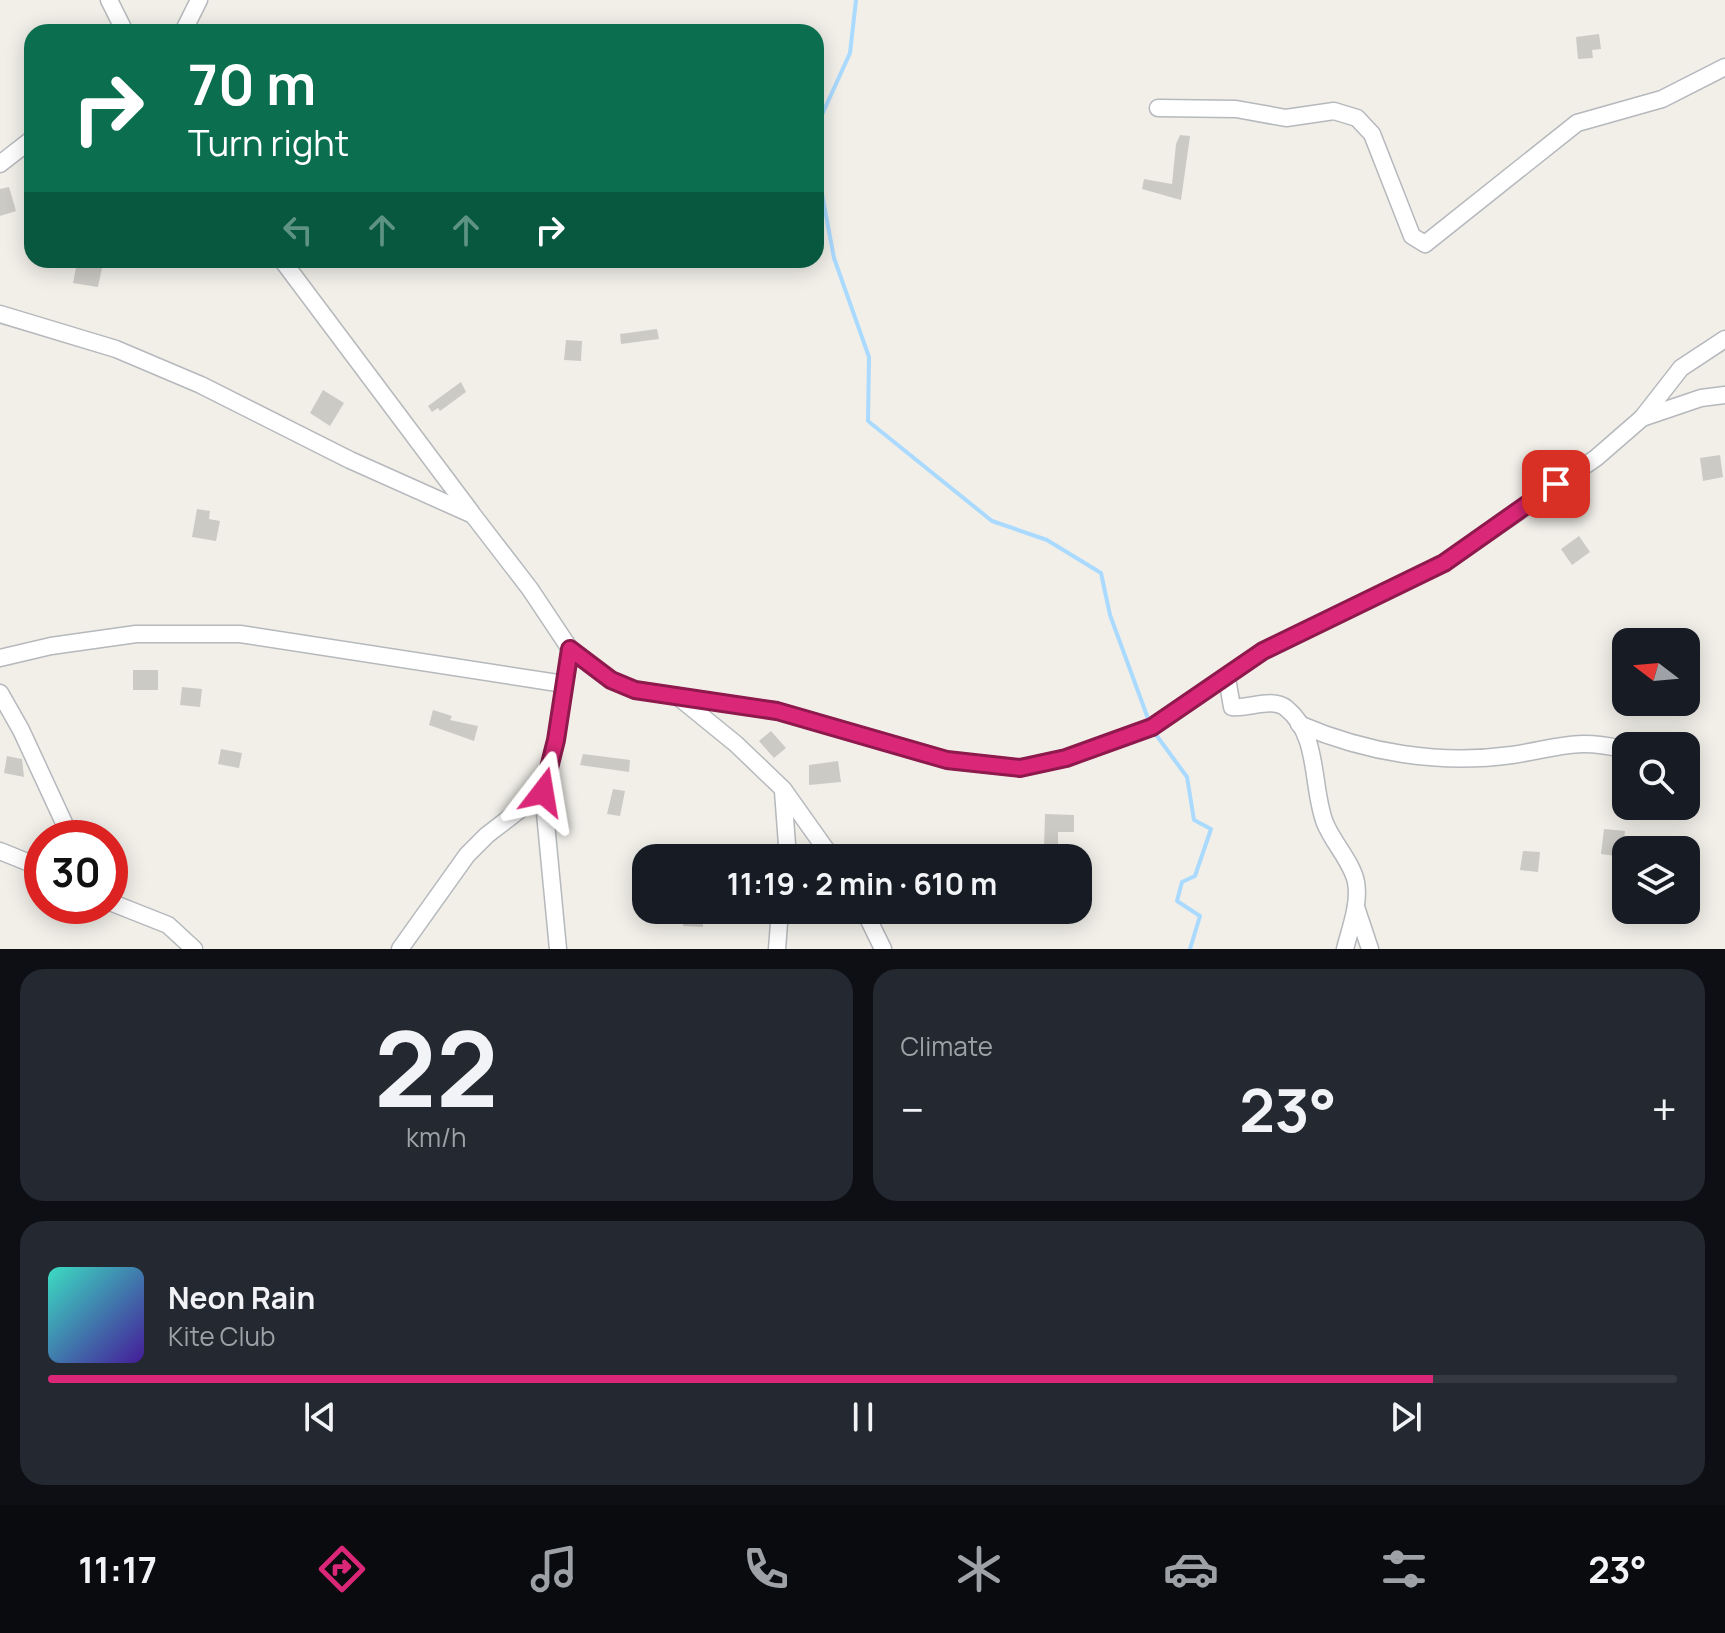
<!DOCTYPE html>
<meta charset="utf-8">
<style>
:root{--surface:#171b24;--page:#242831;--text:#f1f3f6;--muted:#9ea1a6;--line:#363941;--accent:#db2777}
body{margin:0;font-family:Manrope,sans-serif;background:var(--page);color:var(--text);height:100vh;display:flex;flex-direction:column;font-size:30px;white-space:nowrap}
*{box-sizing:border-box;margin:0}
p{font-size:26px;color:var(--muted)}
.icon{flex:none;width:44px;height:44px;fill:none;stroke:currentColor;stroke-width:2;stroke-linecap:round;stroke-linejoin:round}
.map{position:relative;height:949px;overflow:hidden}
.drawer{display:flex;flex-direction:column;gap:20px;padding:20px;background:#0d0f14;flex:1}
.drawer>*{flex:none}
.hud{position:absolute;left:24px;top:24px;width:800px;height:244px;border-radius:24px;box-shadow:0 4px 20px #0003;background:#0b6e4f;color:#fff;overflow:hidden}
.needle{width:52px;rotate:286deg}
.controls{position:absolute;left:1612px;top:628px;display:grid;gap:16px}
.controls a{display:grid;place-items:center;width:88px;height:88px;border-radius:16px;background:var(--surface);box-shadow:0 4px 20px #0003;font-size:40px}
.speed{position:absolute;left:24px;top:820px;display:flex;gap:16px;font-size:40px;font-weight:700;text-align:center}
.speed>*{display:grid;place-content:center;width:104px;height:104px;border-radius:50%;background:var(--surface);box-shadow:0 4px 20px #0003;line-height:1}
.speed .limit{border:12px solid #d22;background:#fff;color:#111}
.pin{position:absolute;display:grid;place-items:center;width:68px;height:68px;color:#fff;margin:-34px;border-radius:16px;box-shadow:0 4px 12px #0006}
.me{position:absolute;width:88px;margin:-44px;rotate:14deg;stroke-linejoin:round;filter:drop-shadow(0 0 6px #0008)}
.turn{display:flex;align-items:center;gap:28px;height:168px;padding:0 32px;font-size:36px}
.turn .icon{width:104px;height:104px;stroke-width:2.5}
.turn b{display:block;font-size:56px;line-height:68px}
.lanes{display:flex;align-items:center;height:76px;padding:0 32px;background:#0003;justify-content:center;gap:40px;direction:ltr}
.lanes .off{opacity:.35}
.big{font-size:60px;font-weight:700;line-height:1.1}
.drawer .widget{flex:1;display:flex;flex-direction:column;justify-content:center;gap:12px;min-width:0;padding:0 28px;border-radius:24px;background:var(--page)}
.drawer .dial{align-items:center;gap:0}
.dial b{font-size:104px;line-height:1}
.song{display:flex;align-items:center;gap:24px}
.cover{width:96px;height:96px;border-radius:12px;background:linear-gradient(135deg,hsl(170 70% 55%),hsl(260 70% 35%))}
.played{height:8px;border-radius:4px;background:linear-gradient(90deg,var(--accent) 85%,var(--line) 85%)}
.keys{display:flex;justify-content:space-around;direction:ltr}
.heat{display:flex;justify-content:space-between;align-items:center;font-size:44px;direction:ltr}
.drawer .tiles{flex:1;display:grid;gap:20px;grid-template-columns:1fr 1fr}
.widget:last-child{grid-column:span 2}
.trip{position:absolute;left:632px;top:844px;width:460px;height:80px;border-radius:24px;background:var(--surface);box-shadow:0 4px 20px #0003;font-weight:700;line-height:80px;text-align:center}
.tabs{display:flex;height:128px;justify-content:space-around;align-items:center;background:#090b0e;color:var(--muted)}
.tabs .icon{width:56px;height:56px}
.tabs .current{color:var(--accent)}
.tabs b{font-size:36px;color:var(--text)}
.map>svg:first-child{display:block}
</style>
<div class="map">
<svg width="1725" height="949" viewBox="0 0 1725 949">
<rect width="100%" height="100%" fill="#f1efe8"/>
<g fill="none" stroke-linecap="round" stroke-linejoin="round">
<g stroke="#aadaff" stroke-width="4">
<polyline points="816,128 850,53 856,0"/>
<polyline points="816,162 834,258 869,357 868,421 992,521 1047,540 1101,573 1110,615 1150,724"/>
<polyline points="1154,732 1187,777 1194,820 1211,829 1195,876 1182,882 1177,901 1200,916 1190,949"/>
</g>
</g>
<g fill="#cccac5">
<polygon points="1599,34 1601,49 1592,50 1593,58 1578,59 1576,37"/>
<polygon points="1180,135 1190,136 1181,200 1142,189 1144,179 1172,184 1176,144"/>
<polygon points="9,187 16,211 0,216 0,189"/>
<polygon points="77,263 102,268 98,287 73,283"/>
<polygon points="657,329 659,339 621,344 620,334"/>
<polygon points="566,340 582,341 581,361 564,360"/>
<polygon points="461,382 466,392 440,411 438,408 432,412 428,406"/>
<polygon points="323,390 344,403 330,426 310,413"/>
<polygon points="1720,455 1723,477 1703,481 1700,458"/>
<polygon points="197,509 210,511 209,519 220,521 216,541 192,537"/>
<polygon points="1579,536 1590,552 1572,565 1561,549"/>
<rect x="133" y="670" width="25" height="20"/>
<polygon points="182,687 202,689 200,707 180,705"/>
<polygon points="433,710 452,716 450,720 478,726 474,741 429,725"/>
<polygon points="771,731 786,748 774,758 759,741"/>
<polygon points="221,749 242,753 239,768 218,764"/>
<polygon points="583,754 630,760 629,772 580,765"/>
<polygon points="7,756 22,759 24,777 4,773"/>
<polygon points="838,761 841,782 809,785 809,765"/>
<polygon points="613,789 625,791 620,816 607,814"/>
<polygon points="1045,814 1074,815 1074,832 1058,832 1058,848 1044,848"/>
<polygon points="1604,829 1625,831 1622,857 1601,854"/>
<polygon points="1523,851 1540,852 1538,872 1520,870"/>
<polygon points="684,910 703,910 703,927 683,926"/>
</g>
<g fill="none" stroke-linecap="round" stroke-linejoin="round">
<defs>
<g id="minor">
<polyline points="109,0 125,32"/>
<polyline points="183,32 199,0"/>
<polyline points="1158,108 1236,109 1286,118 1334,111 1357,118 1372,134 1412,236 1425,244 1577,123 1662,99 1725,67"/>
<polyline points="0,164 32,139"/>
<polyline points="282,260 471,512"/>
<polyline points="0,314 116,349 201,385 350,460 473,515 530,589 570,649 611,680 635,690 777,711 947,760 1020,768 1066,758 1152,727 1263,651 1444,563 1596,458 1642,418 1681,368 1725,339"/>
<polyline points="1642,418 1701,398 1725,395"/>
<polyline points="0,658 51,646 136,634 240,634 564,684"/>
<path d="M1227,678L1232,707C1248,709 1272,697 1286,708C1320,735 1311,787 1325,823C1333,843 1352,862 1356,882C1360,904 1350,929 1345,949"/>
<polyline points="0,693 21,730 71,838"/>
<polyline points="677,696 736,744 783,789 832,858"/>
<path d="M1299,724C1366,753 1440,765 1512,755C1558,748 1575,738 1622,749"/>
<polyline points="783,791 788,858"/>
<polyline points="0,851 42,868"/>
<polyline points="110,902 168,925 194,949"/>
<polyline points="1356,907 1370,949"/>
<polyline points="864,910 883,949"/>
<polyline points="400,949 467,855 487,835 543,792"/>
<polyline points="558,949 543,792 556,740 570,649"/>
<polyline points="777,949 780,910"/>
</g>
</defs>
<use href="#minor" stroke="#b5b8bc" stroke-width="19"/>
<use href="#minor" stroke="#fff" stroke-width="16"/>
</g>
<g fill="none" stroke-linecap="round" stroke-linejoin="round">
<defs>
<polyline id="route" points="543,792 556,740 570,649 611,680 635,690 777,711 947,760 1020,768 1066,758 1152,727 1263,651 1444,563 1556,484"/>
</defs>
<use href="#route" stroke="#8e194d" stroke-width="20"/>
<use href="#route" stroke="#db2777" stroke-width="14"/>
</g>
</svg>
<div class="controls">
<a><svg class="needle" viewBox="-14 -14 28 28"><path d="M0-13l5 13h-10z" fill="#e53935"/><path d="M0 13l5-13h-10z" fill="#9ea1a6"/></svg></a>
<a><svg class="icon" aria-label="search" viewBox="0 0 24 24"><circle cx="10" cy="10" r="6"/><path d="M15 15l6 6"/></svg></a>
<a><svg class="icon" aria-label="layers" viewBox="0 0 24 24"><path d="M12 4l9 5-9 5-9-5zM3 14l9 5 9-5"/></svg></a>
</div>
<div class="speed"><div class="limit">30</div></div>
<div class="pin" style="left:1556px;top:484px;background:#d93025"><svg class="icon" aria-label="arrive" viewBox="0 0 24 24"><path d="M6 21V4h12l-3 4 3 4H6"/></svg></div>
<svg class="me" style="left:543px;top:792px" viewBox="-20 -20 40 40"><path d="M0-17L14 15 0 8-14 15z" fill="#db2777" stroke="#fff" stroke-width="4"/></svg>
<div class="trip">11:19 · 2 min · 610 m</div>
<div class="hud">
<div class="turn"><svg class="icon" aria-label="right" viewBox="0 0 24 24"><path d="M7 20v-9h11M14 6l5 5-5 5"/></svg><div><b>70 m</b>Turn right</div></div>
<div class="lanes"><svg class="icon off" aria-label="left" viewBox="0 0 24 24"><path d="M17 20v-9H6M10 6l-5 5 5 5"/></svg><svg class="icon off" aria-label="ahead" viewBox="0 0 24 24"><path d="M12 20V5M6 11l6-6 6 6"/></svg><svg class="icon off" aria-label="ahead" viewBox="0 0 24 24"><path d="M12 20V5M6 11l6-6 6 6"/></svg><svg class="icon" aria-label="right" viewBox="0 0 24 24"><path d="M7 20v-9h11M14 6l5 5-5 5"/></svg></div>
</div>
</div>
<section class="drawer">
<div class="tiles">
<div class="widget dial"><b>22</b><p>km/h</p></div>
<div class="widget"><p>Climate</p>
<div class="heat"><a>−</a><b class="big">23°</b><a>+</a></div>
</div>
<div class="widget">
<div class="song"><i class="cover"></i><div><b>Neon Rain</b><p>Kite Club</p></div></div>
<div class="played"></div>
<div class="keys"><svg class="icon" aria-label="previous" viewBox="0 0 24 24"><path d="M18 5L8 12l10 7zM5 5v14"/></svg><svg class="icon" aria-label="pause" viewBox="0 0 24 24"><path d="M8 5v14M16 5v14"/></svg><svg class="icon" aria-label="next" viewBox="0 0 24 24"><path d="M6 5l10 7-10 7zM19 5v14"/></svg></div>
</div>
</div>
</section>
<nav class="tabs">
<b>11:17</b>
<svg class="icon current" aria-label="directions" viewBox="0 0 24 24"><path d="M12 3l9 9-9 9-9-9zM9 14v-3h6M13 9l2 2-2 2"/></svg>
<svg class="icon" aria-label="music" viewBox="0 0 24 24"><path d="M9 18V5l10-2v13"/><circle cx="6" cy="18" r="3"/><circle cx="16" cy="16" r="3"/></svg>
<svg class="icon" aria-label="phone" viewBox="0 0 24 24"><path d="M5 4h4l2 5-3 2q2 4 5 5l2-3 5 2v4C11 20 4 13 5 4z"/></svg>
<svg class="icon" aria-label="climate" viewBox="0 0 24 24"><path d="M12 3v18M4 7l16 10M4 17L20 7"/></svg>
<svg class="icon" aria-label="car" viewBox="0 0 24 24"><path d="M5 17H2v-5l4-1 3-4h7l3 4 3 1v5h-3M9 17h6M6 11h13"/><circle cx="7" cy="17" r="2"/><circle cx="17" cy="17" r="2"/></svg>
<svg class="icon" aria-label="filters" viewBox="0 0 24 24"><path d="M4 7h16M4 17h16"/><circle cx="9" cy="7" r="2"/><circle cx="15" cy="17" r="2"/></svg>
<b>23°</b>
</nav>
